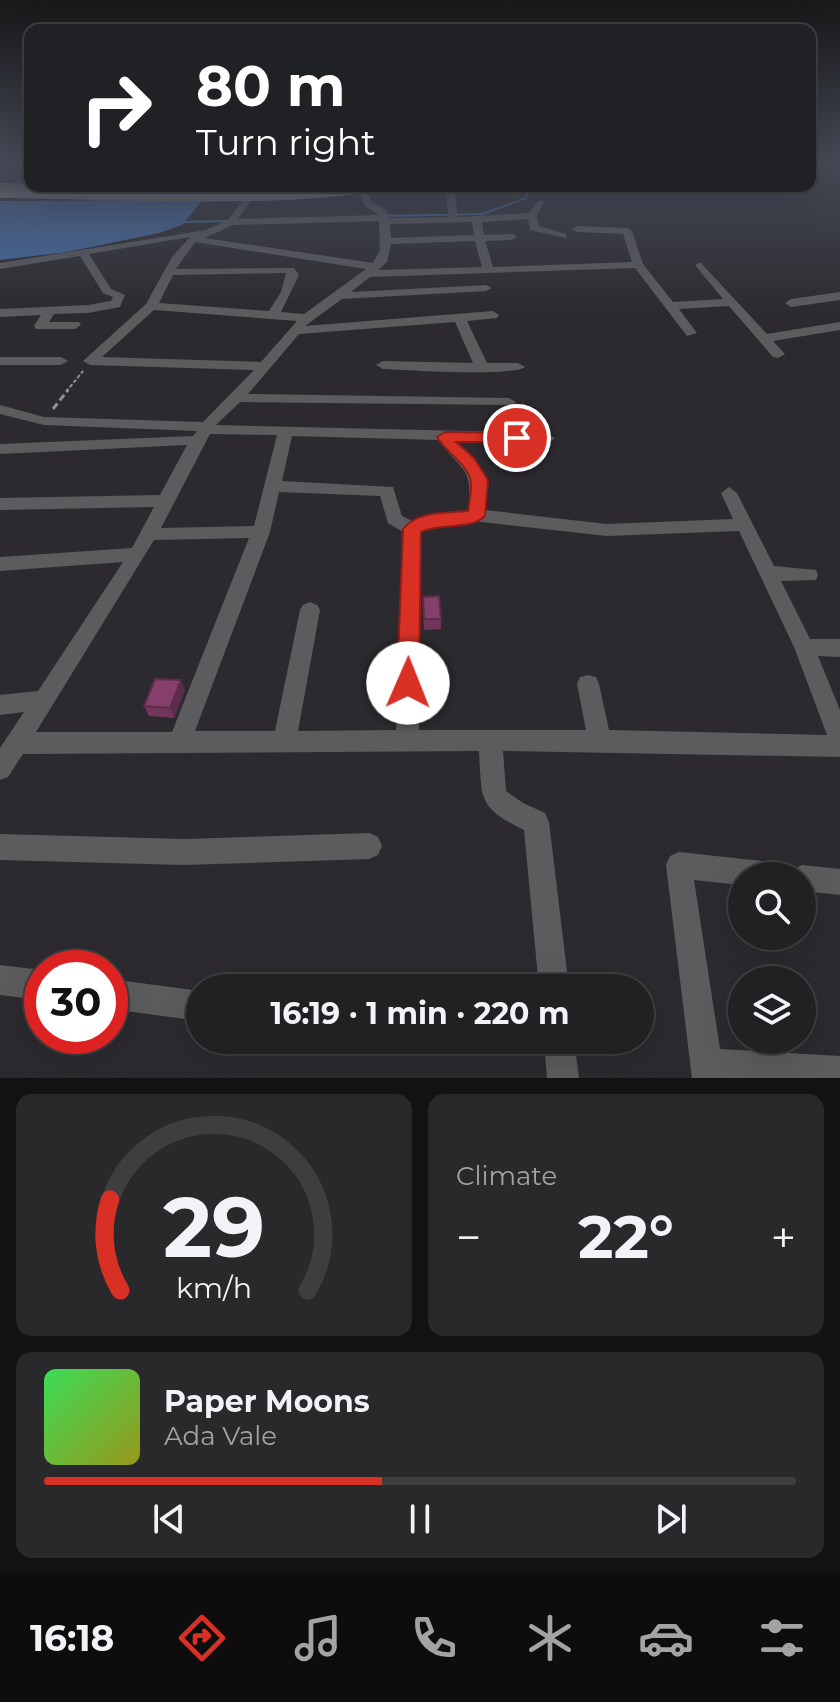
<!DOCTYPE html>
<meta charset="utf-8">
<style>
:root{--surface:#212022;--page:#29282a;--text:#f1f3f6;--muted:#a2a3a5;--line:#3e3e40;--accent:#d93025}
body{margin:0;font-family:Montserrat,sans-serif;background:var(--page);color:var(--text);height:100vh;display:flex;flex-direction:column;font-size:30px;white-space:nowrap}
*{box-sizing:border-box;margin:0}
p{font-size:26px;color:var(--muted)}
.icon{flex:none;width:44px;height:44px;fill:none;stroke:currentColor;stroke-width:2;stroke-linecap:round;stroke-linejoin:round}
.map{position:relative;height:1078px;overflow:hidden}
.details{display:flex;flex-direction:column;gap:16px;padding:16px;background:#121213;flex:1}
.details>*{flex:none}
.hud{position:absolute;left:24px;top:24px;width:792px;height:168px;border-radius:16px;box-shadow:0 8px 32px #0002,0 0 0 2px var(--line);background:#202124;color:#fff;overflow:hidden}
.fabs{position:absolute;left:728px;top:862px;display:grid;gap:16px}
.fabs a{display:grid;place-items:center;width:88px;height:88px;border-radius:50%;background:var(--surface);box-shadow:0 8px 32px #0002,0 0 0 2px var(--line);font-size:40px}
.speed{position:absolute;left:24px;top:950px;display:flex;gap:16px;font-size:40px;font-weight:700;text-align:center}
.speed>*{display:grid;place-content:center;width:104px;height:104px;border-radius:50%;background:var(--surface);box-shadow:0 8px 32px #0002,0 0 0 2px var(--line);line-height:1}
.speed .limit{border:12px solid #d22;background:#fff;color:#111}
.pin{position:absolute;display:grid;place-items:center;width:68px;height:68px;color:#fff;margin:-34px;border:4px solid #fff;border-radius:50%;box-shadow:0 2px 8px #0007}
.me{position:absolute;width:88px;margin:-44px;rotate:1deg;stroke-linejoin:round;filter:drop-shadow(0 0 6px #0008)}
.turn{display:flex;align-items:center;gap:28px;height:168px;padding:0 40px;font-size:36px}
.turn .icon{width:104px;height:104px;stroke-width:2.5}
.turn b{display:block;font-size:56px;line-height:68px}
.big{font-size:60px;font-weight:700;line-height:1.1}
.details .tile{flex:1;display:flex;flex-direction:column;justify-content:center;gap:12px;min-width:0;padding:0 28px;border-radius:16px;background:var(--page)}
.details .dial{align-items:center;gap:0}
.dial svg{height:208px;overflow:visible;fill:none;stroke:var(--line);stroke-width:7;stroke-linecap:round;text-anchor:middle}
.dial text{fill:var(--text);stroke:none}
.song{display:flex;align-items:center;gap:24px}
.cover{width:96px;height:96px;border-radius:12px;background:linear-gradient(135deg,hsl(130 70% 55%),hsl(60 70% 35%))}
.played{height:8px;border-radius:4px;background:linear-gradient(90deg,var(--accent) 45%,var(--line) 45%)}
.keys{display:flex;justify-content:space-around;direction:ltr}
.heat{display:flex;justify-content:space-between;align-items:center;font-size:44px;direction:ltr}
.details .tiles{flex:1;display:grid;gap:16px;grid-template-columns:1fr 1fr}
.tile:last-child{grid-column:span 2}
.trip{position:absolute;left:186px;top:974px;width:468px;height:80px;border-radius:40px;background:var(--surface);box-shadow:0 8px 32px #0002,0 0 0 2px var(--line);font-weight:700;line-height:80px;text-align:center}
.dock{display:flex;height:128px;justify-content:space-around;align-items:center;background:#0d0d0e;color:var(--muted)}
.dock .icon{width:56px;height:56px}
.dock .current{color:var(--accent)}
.dock b{font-size:36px;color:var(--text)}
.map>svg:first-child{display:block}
</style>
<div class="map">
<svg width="840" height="1078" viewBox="0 0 840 1078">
<rect width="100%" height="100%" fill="#2c2a2e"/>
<polygon fill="#456ead" points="147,200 202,201 182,225 159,233 67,252 0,260 0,201"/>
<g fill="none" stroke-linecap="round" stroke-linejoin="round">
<g stroke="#456ead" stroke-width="2">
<polyline points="384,216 482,214 526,198 529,186"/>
<polyline points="180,222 231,221"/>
</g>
<polyline stroke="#918f93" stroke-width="2" stroke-dasharray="4 2" stroke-linecap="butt" points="66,392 83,371"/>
<polyline stroke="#918f93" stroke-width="3" stroke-dasharray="7 4" stroke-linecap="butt" points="53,409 68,390"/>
<g fill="#5c5c5f" fill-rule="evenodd">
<polygon points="24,162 30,162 30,164 25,164"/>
<path d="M355,186H363L372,202L386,210L389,218L448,217L446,186H454L458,217L529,213L538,201H544L537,216L539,226L566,234V238L530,230L528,219L482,222L484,235L512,234L517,237L512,240L485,241L493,267L632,262L623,234L577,232L572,229L577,226L627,228L632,231L643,264L673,302L723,299L695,265L700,262L767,334L840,322V330L773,341L785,354L778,358L773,357L729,306L679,309L697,333L687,336L635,268L370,277L351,292L486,285L492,288L486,291L342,299L305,326L493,311L499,315L497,318L467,321L487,363H518L525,367C511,377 407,370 383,369L376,365L383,361L473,363L455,322L299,334L248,394L509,398L516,402L514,405L240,402L216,425L547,433L555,438L552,441L454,440C478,467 489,471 485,510L607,524L733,519L721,493L729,487L737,493L774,566L816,570L818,575L816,580L781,581L810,639H840V657L818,656L840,710V757L503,751L506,791L523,803L545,813L549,822L569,988H539L524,830C477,807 482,799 479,751L23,754L8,777L0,780V748L24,712L0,715V695L38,691L123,562L0,571V557L132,548L154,507L0,510V498L160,495L187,445L0,454V444L193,436L197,431L44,425L0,414V405L44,417L203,422L254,370L90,365L83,361L146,304L172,257L190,237L89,254L111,289L125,295L120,307L88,313L54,314L49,322H79L81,325L75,329H36L34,326L41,315L0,317V309L88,305L111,301L113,297L103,293L80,256L0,269V263L206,230L228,220L252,189L257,192L238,219L379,215L365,206ZM379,221L380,250L373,263L205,238L233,225ZM472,222L474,235L391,238L390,224ZM475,241L482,267L378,270L387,262L391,244ZM195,242L366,269L304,314L281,312L299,275L294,268L176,269ZM286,273L281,292L269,311L159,303L173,275ZM154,310L297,321L261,362L102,357ZM210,434L277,435L254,526L161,528ZM292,436L439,440C460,472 474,464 468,510L429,514L412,521L402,516L393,487L282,481ZM279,492L380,496L388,523L403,532L396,730L298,731L320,610L317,605L310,602L303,605L300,610L275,731H195L270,532ZM473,521L607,536L739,531L794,647L827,735L609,730L599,684L596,677L588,675L580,677L577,684L586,730H419L421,532L450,522ZM249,538L172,732H36L154,540Z"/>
<polygon points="840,292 840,300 791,307 785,303 791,299"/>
<polygon points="0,357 61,357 68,361 61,365 0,365"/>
<polygon points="369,833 378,837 382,846 378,855 369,859 184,865 0,860 0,834 184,839"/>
<polygon points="679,852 780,863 789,867 791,871 802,865 840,869 840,895 802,891 802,876 742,876 742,885 694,880 720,1049 840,1056 840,1078 692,1078 666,865 670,856"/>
<polygon points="0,965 42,970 42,1000 0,995"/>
<polygon points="110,979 200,991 200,1021 110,1009"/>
<polygon points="475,1040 509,1040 509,1041 505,1052 494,1056 479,1051"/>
<polygon points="544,1040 574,1040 579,1078 547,1078"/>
</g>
<polygon fill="#78787c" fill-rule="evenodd" points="0,183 115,186 131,193 125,197 108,192 0,191"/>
<path fill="#8d8d92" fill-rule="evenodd" d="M354,186H379C343,211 61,198 0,198V190L251,192Z"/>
</g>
<g fill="#72365c">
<polygon points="423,597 441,619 441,629 424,630"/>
<polygon points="185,690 174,718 149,716 144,706"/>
</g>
<polygon fill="#5c2c4b" points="181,680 185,690 174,718 170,708"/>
<g fill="#843f6b" stroke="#5c2c4b" stroke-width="2">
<polygon points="439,596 441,619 424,619 423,597"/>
<polygon points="155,679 181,680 170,708 144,706"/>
</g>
<linearGradient id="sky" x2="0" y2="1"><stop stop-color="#181719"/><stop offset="0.52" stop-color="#454a57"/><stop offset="1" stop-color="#454a57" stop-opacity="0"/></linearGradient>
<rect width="840" height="313" fill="url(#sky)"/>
<path fill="#d93025" stroke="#8d1f18" stroke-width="2" d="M445,432L517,433L525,438L517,442H456L474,458L488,480L485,516C472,530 439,523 421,532L419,683L416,689L408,692L401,689L397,683L403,529C417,511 446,513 468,511C469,502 473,487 470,478C465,462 446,453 437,437Z"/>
</svg>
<div class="fabs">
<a><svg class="icon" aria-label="search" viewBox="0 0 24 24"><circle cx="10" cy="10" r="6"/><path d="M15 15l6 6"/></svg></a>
<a><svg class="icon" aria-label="layers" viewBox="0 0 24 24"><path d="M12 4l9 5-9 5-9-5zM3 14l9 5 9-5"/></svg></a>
</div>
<div class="speed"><div class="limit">30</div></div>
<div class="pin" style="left:517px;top:438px;background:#d93025"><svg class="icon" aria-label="arrive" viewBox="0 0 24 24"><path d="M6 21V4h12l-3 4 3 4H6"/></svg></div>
<svg class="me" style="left:408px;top:683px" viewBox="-20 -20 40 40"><circle r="19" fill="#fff"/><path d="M0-13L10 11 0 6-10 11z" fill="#d93025"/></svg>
<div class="trip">16:19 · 1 min · 220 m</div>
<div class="hud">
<div class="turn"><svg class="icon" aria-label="right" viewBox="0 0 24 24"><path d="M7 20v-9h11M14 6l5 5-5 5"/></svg><div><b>80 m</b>Turn right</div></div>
</div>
</div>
<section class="details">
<div class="tiles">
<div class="tile dial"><svg viewBox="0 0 100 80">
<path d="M14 69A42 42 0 1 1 86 69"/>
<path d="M14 69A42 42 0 0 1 10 34" stroke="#d93025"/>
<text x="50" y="56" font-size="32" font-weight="700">29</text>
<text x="50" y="72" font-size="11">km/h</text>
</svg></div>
<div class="tile"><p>Climate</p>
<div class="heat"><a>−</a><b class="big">22°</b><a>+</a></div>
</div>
<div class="tile">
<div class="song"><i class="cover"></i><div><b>Paper Moons</b><p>Ada Vale</p></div></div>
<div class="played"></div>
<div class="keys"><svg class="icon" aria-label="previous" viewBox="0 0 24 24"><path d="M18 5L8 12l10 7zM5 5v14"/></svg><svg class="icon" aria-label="pause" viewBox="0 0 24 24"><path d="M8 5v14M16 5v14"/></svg><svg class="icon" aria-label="next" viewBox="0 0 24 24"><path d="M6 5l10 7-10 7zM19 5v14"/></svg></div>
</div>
</div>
</section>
<nav class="dock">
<b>16:18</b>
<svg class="icon current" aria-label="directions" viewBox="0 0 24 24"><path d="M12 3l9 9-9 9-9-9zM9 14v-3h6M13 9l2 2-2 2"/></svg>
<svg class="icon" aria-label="music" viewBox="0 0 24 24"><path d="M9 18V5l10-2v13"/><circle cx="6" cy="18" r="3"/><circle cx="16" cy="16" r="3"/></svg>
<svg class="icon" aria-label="phone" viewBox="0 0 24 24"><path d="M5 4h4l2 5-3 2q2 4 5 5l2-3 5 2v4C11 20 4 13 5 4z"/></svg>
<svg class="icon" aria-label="climate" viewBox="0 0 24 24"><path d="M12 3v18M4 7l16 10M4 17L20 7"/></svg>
<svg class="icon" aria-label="car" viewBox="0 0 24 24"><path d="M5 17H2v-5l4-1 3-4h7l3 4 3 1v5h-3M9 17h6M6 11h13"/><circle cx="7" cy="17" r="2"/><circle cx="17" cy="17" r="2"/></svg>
<svg class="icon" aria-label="filters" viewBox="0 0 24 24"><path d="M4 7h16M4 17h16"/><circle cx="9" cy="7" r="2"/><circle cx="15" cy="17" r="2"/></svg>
</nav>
